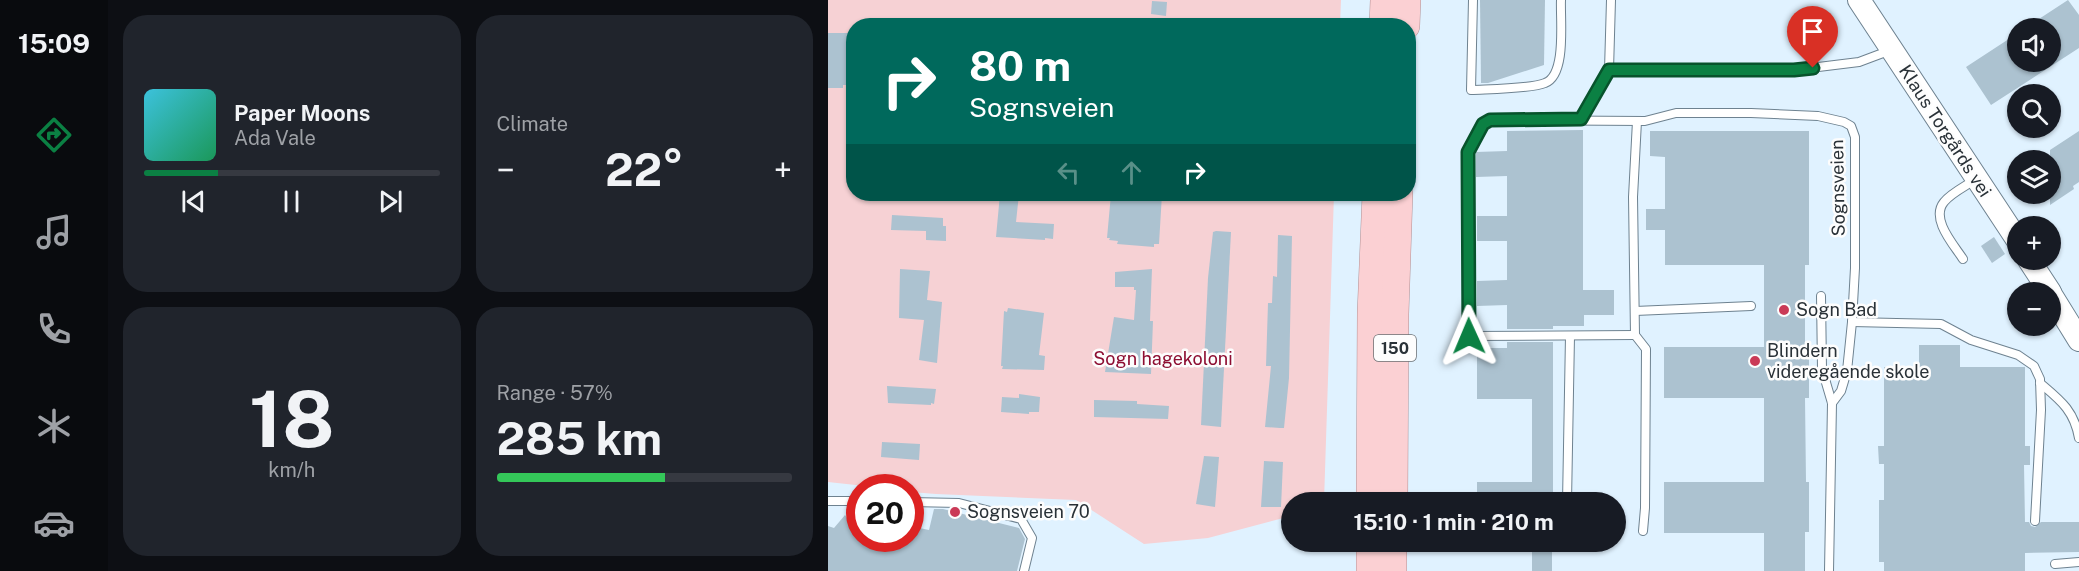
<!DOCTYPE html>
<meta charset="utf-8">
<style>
:root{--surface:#171b24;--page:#20242c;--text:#f1f3f6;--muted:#9ea1a6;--line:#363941;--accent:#0b8043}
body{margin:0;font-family:"Public Sans",sans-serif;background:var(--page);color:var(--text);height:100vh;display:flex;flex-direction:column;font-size:22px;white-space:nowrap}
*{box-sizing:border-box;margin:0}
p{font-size:20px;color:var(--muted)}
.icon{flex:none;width:33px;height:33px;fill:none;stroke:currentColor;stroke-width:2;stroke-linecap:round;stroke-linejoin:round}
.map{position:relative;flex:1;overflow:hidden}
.drawer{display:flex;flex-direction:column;gap:15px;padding:15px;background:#0d0f14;width:720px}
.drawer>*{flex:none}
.guide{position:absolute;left:18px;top:18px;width:570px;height:183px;border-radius:24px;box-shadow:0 2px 4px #0004;background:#00695c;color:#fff;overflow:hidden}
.buttons{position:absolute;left:1179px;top:18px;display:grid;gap:12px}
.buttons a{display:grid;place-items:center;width:54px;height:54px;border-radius:50%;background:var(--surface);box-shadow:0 2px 4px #0004;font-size:30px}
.speed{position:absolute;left:18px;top:474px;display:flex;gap:12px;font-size:30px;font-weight:700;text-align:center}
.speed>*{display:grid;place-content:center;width:78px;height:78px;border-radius:50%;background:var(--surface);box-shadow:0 2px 4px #0004;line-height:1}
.speed .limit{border:9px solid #d22;background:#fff;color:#111}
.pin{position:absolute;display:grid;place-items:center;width:51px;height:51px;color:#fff;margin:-62px -26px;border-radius:50% 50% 50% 0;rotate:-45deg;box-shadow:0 0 6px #0007}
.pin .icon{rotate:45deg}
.me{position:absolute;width:66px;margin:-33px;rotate:359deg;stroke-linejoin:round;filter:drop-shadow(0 0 4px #0008)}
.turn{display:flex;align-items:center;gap:21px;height:126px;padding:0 24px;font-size:27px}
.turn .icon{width:78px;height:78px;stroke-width:2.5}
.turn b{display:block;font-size:42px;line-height:51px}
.lanes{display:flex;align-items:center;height:57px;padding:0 24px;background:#0003;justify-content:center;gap:30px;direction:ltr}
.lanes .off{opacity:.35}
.big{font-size:45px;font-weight:700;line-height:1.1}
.drawer .card{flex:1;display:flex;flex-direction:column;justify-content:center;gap:9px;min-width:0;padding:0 21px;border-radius:24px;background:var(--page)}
.drawer .dial{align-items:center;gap:0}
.dial b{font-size:78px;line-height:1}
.song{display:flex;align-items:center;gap:18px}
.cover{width:72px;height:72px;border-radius:9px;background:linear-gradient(135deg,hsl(190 70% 55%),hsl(150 70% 35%))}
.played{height:6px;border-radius:3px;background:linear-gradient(90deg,var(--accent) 25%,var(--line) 25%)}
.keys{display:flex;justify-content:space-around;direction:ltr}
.heat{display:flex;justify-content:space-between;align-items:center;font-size:33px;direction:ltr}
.charge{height:9px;border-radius:4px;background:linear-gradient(90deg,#34c759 57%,var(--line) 0)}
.drawer .tiles{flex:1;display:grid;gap:15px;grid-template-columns:repeat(2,1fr)}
.trip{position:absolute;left:453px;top:492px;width:345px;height:60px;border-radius:30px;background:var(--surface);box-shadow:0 2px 4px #0004;font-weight:700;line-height:60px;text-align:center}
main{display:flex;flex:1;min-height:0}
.dock{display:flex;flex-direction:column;width:108px;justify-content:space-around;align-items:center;background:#090b0e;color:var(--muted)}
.dock .icon{width:42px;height:42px}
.dock .on{color:var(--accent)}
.dock b{font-size:27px;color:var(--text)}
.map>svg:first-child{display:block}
</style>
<main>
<nav class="dock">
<b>15:09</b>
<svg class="icon on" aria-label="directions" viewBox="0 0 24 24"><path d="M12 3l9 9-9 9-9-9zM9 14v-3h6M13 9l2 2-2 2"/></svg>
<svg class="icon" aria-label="music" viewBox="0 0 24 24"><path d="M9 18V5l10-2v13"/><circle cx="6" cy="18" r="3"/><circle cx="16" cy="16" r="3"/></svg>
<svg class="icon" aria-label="phone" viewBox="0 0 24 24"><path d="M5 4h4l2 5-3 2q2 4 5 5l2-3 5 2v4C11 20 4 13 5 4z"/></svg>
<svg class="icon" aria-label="climate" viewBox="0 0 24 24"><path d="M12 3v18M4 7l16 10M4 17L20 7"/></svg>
<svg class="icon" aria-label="car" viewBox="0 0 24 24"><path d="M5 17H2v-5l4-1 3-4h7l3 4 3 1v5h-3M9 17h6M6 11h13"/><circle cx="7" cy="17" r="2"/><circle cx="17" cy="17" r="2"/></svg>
</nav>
<section class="drawer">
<div class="tiles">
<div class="card">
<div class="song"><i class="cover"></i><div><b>Paper Moons</b><p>Ada Vale</p></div></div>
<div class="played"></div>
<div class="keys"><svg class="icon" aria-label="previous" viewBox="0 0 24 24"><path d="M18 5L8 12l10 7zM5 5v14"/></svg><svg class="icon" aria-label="pause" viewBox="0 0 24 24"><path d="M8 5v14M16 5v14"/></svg><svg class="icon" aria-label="next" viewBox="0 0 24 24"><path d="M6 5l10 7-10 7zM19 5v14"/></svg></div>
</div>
<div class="card"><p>Climate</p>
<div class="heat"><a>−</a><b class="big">22°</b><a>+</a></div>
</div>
<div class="card dial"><b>18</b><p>km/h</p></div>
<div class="card"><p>Range · 57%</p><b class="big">285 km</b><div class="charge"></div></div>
</div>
</section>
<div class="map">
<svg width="1251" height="571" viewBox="0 0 1251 571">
<rect width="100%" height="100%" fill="#e0f2ff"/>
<polygon fill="#f6d1d4" points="0,0 513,0 512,25 26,26 26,194 506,194 496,502 464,502 463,516 380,538 316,544 248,500 108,494 83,492 82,488 46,487 0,482"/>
<g fill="#acc2d0">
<polygon points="652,0 717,0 716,65 660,83 653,83"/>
<polygon points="1240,0 1251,15 1251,48 1163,105 1138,67 1190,33 1190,62 1222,62 1222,28 1197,28"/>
<polygon points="324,1 339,2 338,16 323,14"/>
<polygon points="0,33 21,33 19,85 15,85 15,88 0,88"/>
<polygon points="755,130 755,290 786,290 786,315 756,315 756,326 725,326 725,329 679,329 679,305 649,306 649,281 679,280 679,241 649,241 649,216 679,216 679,176 648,177 648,152 679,151 679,131"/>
<polygon points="822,131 981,131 981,265 977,265 977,347 981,347 981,398 977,398 978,482 981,482 981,532 977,532 977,571 936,571 936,533 836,533 836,482 936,482 936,398 836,398 836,347 936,347 936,265 837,265 837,230 818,230 818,209 837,209 837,157 822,156"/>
<polygon points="1251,131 1251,182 1245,186 1246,189 1222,205 1222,150"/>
<polygon points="172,194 191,194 188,222 226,224 225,239 217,238 217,240 168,237"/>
<polygon points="283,194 334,194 331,244 326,244 326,247 289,244 290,241 281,240 282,238 279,238"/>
<polygon points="64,215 115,218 115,226 118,226 118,241 98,240 98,231 63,230"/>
<polygon points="388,231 403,232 393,427 373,425 380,278 385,232"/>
<polygon points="450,235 464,236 461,378 456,428 452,428 437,427 443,366 438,366 440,303 444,303 445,276 449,277"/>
<polygon points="1166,237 1177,254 1164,263 1153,246"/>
<polygon points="72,269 102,271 99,300 114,302 109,363 91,360 96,320 71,318"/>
<polygon points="324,269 322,321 325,321 323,374 277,372 286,317 306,320 308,290 306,290 306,287 287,287 287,272"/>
<polygon points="180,308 216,313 211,355 217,356 216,370 174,369 175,366 173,366 176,311 179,312"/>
<polygon points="679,342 725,342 725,502 649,502 649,482 704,482 704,399 649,399 649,348 679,348"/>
<polygon points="1091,345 1132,345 1132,367 1197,367 1197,446 1202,446 1202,465 1196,465 1197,522 1201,522 1203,526 1207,527 1213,522 1251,522 1251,552 1197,553 1197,571 1056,571 1056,562 1051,562 1051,500 1056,500 1056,464 1051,464 1050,446 1056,446 1056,367 1091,367"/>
<polygon points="59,386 108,389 106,404 103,403 103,405 60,403"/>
<polygon points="191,394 212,397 211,412 201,412 201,414 173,412 174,397 191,398"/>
<polygon points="266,400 309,401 309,404 341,406 340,419 266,417"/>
<polygon points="54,442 92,444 91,460 53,457"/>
<polygon points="376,456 391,457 387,507 368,504"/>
<polygon points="436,461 455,462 453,507 433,507"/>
<polygon points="106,509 115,509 191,528 197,539 189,571 0,571 0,526 6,528 17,515 23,524 32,526 32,538 82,538 82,526 101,530"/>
<rect x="704" y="542" width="20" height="29"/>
</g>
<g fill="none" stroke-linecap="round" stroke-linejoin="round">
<defs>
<g id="service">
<path d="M645,0L643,90C661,89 703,89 717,83C739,75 732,19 733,0"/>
<polyline points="781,70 966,70 1031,62 1063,50"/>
<polyline points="753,119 781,70 783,0"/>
<polyline points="809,121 805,197 807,335 818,349 817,508 815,531"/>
<path d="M1135,259C1126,245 1102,219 1116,202C1123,193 1138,186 1148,179"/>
<polyline points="993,296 994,369 1004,403 1001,571"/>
<polyline points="807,311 923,306"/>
<polyline points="1024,322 1113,324 1143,340 1190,355 1206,366 1212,379 1213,410 1207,521"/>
<polyline points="807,335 641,336 640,152 655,124 662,120 817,121 848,113 923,113 990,116 1016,122 1023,126 1027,137 1027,268 1024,322 1019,371 1013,391 1004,403"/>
<path d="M1212,383C1232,400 1246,410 1251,438"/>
<polyline points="0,501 32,501"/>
<polyline points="82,502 131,503 193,519 204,538 196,571"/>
<polyline points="739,502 742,336"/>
<polyline points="1227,564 1251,562"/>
</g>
<g id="secondary">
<polyline points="1031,0 1190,241"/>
<polyline points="1201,260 1222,292"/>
<polyline points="1222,293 1251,340"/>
</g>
<g id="trunk">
<polyline points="555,26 556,0"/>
<polyline points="578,26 579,0"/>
<polyline points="542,502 543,313 548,194"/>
<polyline points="566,502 567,314 571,194"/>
<polyline points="542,571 542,542"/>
<polyline points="565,571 565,542"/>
</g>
</defs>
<use href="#service" stroke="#6e8290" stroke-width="10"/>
<use href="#secondary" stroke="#6e8290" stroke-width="24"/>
<use href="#trunk" stroke="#b19195" stroke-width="28"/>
<use href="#service" stroke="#fff" stroke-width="8"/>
<use href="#secondary" stroke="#fff" stroke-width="22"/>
<use href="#trunk" stroke="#fbd0d3" stroke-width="27"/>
</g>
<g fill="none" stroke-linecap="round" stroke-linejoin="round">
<defs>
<polyline id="route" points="641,336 640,152 655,124 662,120 753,119 781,70 966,70 985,68"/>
</defs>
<use href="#route" stroke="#07532c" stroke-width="15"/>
<use href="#route" stroke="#0b8043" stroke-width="10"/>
</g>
<g fill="#ca3a57" stroke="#fdfdfd" stroke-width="2">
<circle cx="956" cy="310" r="6"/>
<circle cx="927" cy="361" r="6"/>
<circle cx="127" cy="512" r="6"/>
</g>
<g text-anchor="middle" stroke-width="5" stroke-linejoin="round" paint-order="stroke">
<rect fill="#fdfdfd" stroke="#696e72" stroke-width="1.5" x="546" y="335" width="42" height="26" rx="4.5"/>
<g font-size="16" font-weight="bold" fill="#293137">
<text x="567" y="354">150</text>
</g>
<g font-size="18" fill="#293137" stroke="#fdfdfd">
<text transform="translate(1117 131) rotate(57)" y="6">Klaus Torgårds vei</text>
<text transform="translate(1010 188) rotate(-91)" y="6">Sognsveien</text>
</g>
<g font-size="18" fill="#293137" stroke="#fdfdfd" text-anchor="start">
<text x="968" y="316">Sogn Bad</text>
<text x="939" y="357">Blindern<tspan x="939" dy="21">videregående skole</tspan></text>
<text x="139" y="518">Sognsveien 70</text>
</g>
<g font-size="18" fill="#8d0e32" stroke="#fdfdfd">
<text x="335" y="365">Sogn hagekoloni</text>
</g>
</g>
</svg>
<div class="buttons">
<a><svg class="icon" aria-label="sound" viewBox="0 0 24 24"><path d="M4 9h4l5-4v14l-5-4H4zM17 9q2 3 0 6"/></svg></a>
<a><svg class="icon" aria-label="search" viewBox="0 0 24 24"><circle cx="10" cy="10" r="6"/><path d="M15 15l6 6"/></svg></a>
<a><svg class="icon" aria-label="layers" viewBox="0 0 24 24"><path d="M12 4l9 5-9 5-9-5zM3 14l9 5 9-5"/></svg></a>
<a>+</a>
<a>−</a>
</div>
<div class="speed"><div class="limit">20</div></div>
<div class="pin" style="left:985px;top:68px;background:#d93025"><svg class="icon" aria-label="arrive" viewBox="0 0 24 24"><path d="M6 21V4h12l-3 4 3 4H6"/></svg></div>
<svg class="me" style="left:641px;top:336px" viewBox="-20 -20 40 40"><path d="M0-17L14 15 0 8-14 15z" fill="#0b8043" stroke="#fff" stroke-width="4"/></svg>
<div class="trip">15:10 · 1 min · 210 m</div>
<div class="guide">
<div class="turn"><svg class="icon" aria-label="right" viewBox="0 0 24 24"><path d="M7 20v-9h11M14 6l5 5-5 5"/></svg><div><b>80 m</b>Sognsveien</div></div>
<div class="lanes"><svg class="icon off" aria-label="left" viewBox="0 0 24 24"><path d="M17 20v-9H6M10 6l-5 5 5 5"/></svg><svg class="icon off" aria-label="ahead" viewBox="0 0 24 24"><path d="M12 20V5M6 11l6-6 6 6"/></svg><svg class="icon" aria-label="right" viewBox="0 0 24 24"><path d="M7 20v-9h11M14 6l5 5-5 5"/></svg></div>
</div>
</div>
</main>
